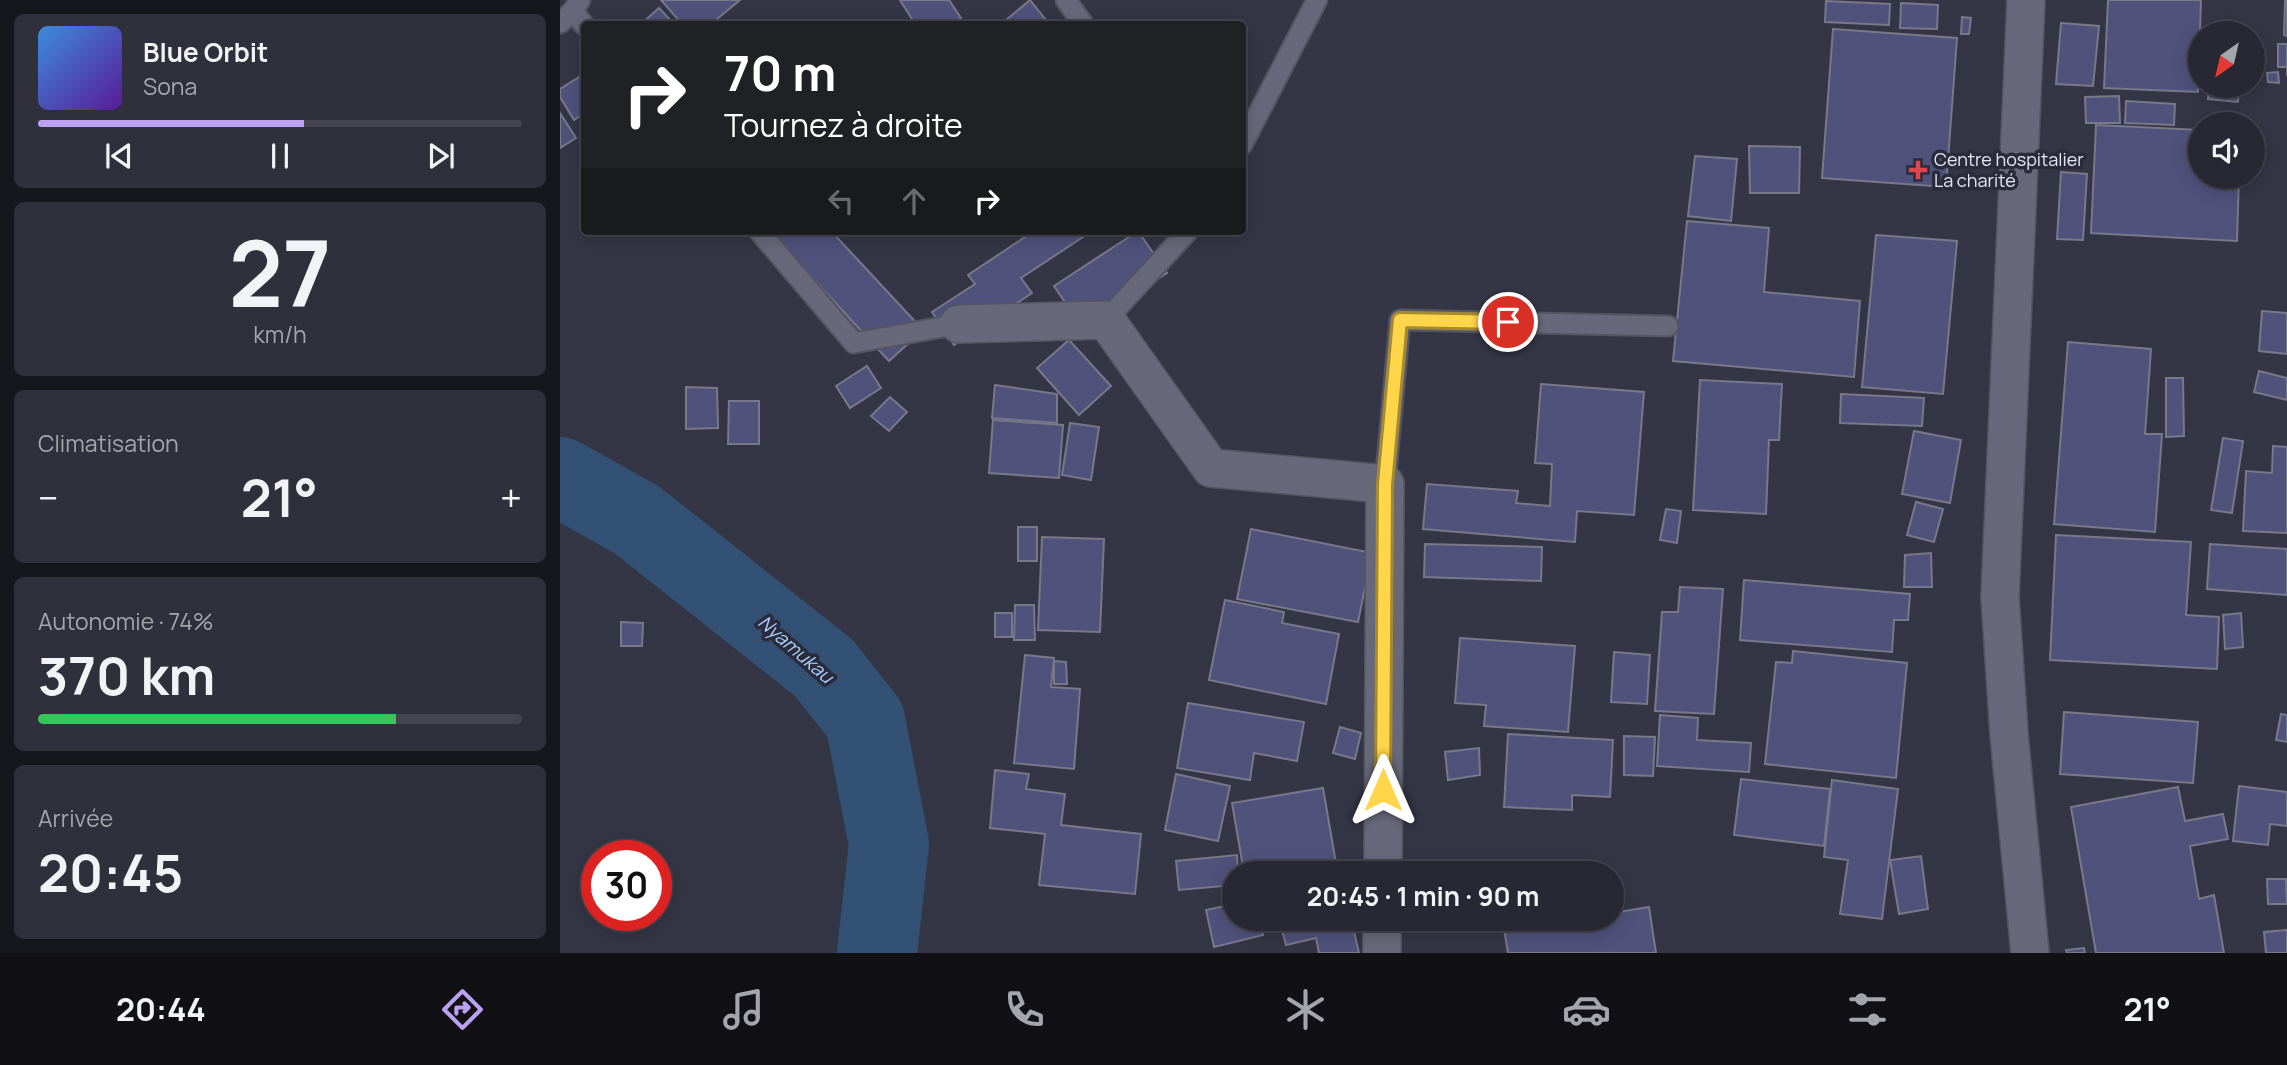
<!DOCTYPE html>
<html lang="fr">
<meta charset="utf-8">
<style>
:root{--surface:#282834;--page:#30303c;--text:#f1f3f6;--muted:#a5a6ac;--line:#44444f;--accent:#bca0f2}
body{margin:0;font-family:Manrope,sans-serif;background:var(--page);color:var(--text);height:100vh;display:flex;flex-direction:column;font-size:26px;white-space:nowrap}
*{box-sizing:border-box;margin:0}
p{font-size:23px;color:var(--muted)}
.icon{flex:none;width:38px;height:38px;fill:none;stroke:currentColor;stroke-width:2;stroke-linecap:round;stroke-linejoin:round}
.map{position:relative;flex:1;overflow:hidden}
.drawer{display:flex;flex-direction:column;gap:14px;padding:14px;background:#16161d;width:560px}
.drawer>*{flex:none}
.banner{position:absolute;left:21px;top:21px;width:665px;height:214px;border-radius:7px;box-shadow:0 4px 18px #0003,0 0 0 2px var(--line);background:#202124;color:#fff;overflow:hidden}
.needle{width:46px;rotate:214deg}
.controls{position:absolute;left:1628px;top:21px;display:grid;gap:14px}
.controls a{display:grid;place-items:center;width:77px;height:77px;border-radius:50%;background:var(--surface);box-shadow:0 4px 18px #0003,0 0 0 2px var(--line);font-size:35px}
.speed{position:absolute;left:21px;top:840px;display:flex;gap:14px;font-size:35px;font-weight:700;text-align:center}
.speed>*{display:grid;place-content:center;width:91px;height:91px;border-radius:50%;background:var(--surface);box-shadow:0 4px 18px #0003,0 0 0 2px var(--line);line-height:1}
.speed .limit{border:10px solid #d22;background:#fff;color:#111}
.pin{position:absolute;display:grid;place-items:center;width:60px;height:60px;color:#fff;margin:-30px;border:4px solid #fff;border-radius:50%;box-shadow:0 2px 7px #0007}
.me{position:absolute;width:77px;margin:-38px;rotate:0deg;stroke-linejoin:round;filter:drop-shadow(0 0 5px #0008)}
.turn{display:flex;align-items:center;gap:24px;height:147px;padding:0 28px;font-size:32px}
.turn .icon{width:91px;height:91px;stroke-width:2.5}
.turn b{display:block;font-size:49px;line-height:60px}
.lanes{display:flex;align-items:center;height:66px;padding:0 28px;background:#0003;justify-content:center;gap:35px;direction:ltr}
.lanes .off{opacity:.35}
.big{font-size:52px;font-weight:700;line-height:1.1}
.drawer .tile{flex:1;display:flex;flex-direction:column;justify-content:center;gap:10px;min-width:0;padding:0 24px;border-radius:10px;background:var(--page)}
.drawer .dial{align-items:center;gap:0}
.dial b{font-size:91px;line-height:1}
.song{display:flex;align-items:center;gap:21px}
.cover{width:84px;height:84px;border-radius:10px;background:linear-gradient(135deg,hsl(210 70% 55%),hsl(270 70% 35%))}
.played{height:7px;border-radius:4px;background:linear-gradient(90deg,var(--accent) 55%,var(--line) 55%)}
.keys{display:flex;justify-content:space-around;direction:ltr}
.heat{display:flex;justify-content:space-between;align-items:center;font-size:38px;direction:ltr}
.charge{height:10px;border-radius:5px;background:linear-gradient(90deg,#34c759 74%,var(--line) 0)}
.trip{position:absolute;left:662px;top:861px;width:402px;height:70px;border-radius:35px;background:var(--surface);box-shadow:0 4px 18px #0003,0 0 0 2px var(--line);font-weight:700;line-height:70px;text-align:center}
.menu{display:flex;height:112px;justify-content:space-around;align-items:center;background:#101015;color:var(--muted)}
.menu .icon{width:49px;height:49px}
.menu .active{color:var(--accent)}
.menu b{font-size:32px;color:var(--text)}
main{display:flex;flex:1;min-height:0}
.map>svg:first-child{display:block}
</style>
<main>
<section class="drawer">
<div class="tile">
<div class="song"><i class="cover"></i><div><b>Blue Orbit</b><p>Sona</p></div></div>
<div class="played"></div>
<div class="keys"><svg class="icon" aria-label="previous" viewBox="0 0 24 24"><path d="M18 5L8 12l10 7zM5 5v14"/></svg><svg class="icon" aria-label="pause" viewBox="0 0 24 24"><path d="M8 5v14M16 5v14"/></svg><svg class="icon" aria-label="next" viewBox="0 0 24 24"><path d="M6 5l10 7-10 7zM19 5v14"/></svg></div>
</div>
<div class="tile dial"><b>27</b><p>km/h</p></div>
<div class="tile"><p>Climatisation</p>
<div class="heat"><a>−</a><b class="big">21°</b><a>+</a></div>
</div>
<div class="tile"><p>Autonomie · 74%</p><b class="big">370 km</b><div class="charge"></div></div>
<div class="tile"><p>Arrivée</p><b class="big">20:45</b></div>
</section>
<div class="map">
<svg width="1727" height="953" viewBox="0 0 1727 953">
<rect width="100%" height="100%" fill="#353645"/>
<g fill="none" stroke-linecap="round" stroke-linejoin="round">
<polyline stroke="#335174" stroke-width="80" points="0,477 77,520 264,668 305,720 329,844 317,953"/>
</g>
<g fill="#50527c" stroke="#77788a" stroke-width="2">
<polygon points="101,0 180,0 151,24 122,24"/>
<polygon points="340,0 389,0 401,18 390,24 355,24"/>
<polygon points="470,0 489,24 441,24"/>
<polygon points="1548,0 1641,0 1638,92 1544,88"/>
<polygon points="1266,1 1330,4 1329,25 1265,22"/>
<polygon points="1725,1 1727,1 1727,36 1724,35"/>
<polygon points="1341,3 1378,5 1377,29 1340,28"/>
<polygon points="99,8 114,24 81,24"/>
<polygon points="1402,17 1411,18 1409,34 1401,34"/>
<polygon points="1501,23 1539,26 1533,86 1496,84"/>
<polygon points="1273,29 1397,38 1386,187 1262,178"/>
<polygon points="1718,44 1727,44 1727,76 1727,67 1718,67"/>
<polygon points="1718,72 1719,83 1708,82 1707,73"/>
<polygon points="24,74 24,113 14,120 0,97 0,89"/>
<polygon points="1649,86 1679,86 1678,102 1648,99"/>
<polygon points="1559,96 1560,123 1526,123 1525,97"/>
<polygon points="1566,101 1615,104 1614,125 1565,123"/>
<polygon points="0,113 16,138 0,148"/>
<polygon points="1536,125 1640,130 1640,177 1679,177 1677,241 1531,233"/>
<polygon points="1189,146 1240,147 1239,193 1190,193"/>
<polygon points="1135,156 1177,159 1171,221 1128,216"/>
<polygon points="1501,172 1527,174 1523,240 1497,239"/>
<polygon points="1127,221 1209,228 1204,292 1300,301 1294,377 1113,361"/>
<polygon points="209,231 271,231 363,330 329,361"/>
<polygon points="474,231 532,231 461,278 472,293 394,345 372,312 415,284 408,275"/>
<polygon points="578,231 607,273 523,329 494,286"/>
<polygon points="1316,235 1397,241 1383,394 1302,387"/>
<polygon points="1702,311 1727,313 1727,354 1699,351"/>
<polygon points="509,340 551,386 519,415 477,368"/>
<polygon points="1508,342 1591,349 1585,434 1602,434 1595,532 1494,524"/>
<polygon points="307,366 321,388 290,408 276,386"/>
<polygon points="1699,371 1727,378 1727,400 1694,392"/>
<polygon points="1606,378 1623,378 1624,436 1606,437"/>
<polygon points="1140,380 1222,384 1219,440 1209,440 1206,514 1133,510"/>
<polygon points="981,384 1084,392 1074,515 1017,511 1015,542 863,529 867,484 958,491 956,503 990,506 992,464 975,463"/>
<polygon points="435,385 497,394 497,423 432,418"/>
<polygon points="126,387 157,388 158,428 126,429"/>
<polygon points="1281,394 1364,398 1362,426 1280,423"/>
<polygon points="330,397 347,412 329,431 311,416"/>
<polygon points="169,401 199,401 199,444 168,444"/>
<polygon points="433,420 503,425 499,478 429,473"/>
<polygon points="510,423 539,427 531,480 502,475"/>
<polygon points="1354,431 1401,440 1390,503 1342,494"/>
<polygon points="1663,438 1683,441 1672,513 1651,510"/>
<polygon points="1713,446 1727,447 1727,533 1683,531 1686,471 1712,473"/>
<polygon points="1356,502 1383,509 1374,542 1347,535"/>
<polygon points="1106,509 1121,511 1117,543 1100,540"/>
<rect x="458" y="527" width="19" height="34"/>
<polygon points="691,529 812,553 798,622 677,599"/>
<polygon points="1496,535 1631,542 1626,615 1659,617 1657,669 1490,660"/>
<polygon points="482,537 544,539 540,632 478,630"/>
<polygon points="865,544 982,547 981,581 864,577"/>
<polygon points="1650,544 1727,549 1727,595 1647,589"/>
<polygon points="1371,553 1372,587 1344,587 1345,555"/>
<polygon points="1184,580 1350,594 1348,620 1334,620 1332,652 1180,640"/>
<polygon points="1120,587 1163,589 1154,714 1095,711 1102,612 1118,612"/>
<polygon points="665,600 724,612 722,623 779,634 766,704 649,680"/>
<polygon points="455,605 474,605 475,640 454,640"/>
<rect x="435" y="613" width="17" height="24"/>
<polygon points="1681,613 1683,647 1665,649 1663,615"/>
<polygon points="61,622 83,623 82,646 61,646"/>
<polygon points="900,638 1015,646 1008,732 924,726 926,705 895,703"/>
<polygon points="1233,651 1347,663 1336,778 1205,764 1216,662 1232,663"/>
<polygon points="1054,652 1090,655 1087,704 1051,702"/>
<polygon points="465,655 494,658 491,687 520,689 514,769 454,763"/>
<polygon points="494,661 506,662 507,684 494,684"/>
<polygon points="628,703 744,722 737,761 694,753 690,780 617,768"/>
<polygon points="1504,712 1638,722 1633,783 1500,774"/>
<polygon points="1721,714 1727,715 1727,742 1716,740"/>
<polygon points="1100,715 1138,718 1137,740 1191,743 1189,772 1097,766"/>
<polygon points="780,727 801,733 795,759 773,753"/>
<polygon points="948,734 1053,740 1050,797 1012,795 1012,810 944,807"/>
<polygon points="1064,736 1095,737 1093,776 1064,775"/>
<polygon points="919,748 920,775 888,780 885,752"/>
<polygon points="435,770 469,774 466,789 505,794 501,825 581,834 575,894 479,885 485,834 430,828"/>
<polygon points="616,774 670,786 658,841 605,830"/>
<polygon points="1181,779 1270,789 1264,846 1174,835"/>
<polygon points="1272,780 1338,789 1322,919 1280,914 1288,860 1264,857"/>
<polygon points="1679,786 1727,792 1727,826 1710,824 1708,845 1673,841"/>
<polygon points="1618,787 1625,821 1663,814 1668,839 1630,846 1639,899 1654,895 1664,953 1536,953 1511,807"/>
<polygon points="763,788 777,869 753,873 684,873 672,803"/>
<polygon points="677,855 678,873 674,873 674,885 619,890 616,861"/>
<polygon points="1361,856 1368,909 1339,914 1330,860"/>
<polygon points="1707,879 1726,879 1727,904 1708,904"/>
<polygon points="674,904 674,919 699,919 703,935 654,947 646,910"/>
<polygon points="1089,907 1096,953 948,953 944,929 967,926 966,919 1052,919 1052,913"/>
<polygon points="702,919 791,919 799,953 759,953 756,938 726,945 719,919 703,922"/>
<polygon points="1727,930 1727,953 1706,953 1704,932"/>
<polygon points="1524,948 1525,953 1507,953 1506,950"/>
</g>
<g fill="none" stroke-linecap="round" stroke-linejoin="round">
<defs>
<g id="service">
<polyline points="506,0 523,24"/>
<polyline points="13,11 24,25"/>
<polyline points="0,23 13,11 20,0"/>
<polyline points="682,145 757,0"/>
<polyline points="199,231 294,343 399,324"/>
<polyline points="546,320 628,231"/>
<polyline points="825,484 840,320 1108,326"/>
</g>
<g id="minor">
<polyline points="1466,0 1440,597 1449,734 1470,953"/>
<polyline points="399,324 546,320 651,468 825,484 823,873"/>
<polyline points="822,953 822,919"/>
</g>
</defs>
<use href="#service" stroke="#545562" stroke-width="23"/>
<use href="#minor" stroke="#545562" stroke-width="40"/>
<use href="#service" stroke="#67697a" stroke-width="19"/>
<use href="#minor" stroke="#67697a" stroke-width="37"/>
</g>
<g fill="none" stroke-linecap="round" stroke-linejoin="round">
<defs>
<polyline id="route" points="823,790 825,484 840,320 948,322"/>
</defs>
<use href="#route" stroke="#a68a30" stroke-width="18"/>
<use href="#route" stroke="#ffd54a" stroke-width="12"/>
</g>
<path fill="#e0444e" stroke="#2b2c3b" stroke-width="2.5" d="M1354.5 159.5h7v7h7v7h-7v7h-7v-7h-7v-7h7z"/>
<g text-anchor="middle" stroke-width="7" stroke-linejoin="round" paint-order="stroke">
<g font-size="18" fill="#e5e6f0" stroke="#2b2c3b" text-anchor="start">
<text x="1374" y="166">Centre hospitalier<tspan x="1374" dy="21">La charité</tspan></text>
</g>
<g font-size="19" font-style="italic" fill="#a5ccfc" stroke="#2b2c3b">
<text transform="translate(236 649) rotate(41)" y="7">Nyamukau</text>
</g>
</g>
</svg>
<div class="controls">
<a><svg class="needle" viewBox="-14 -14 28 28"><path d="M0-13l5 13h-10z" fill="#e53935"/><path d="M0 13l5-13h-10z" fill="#a5a6ac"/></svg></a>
<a><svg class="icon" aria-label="sound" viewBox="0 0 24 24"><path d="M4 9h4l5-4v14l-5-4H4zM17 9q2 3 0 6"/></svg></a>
</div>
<div class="speed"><div class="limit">30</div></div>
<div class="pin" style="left:948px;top:322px;background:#d93025"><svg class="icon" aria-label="arrive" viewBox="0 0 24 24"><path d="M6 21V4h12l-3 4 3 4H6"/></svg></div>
<svg class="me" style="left:823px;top:790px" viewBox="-20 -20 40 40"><path d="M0-17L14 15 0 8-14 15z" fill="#ffd54a" stroke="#fff" stroke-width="4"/></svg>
<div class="trip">20:45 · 1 min · 90 m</div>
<div class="banner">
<div class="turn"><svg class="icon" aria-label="right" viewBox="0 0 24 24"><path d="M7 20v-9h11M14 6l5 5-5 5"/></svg><div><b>70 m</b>Tournez à droite</div></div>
<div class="lanes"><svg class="icon off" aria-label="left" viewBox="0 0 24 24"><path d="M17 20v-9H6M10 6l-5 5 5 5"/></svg><svg class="icon off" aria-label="ahead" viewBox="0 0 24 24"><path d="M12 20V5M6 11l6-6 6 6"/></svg><svg class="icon" aria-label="right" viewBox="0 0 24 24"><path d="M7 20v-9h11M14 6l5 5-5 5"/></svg></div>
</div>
</div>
</main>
<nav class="menu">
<b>20:44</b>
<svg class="icon active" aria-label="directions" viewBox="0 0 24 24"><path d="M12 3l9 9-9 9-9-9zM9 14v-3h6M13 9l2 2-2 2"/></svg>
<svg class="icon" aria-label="music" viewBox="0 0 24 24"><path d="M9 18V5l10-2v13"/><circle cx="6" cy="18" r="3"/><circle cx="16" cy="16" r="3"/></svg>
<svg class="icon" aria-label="phone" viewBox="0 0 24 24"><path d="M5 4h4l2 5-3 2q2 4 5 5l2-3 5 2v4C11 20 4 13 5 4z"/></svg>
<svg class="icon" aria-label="climate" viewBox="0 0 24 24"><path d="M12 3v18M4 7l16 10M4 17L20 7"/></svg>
<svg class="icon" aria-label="car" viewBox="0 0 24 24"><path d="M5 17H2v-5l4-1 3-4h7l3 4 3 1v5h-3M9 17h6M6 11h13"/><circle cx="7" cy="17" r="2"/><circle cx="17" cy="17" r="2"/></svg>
<svg class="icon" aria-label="filters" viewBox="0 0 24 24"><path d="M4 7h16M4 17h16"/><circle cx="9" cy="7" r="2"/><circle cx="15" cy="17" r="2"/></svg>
<b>21°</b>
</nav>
